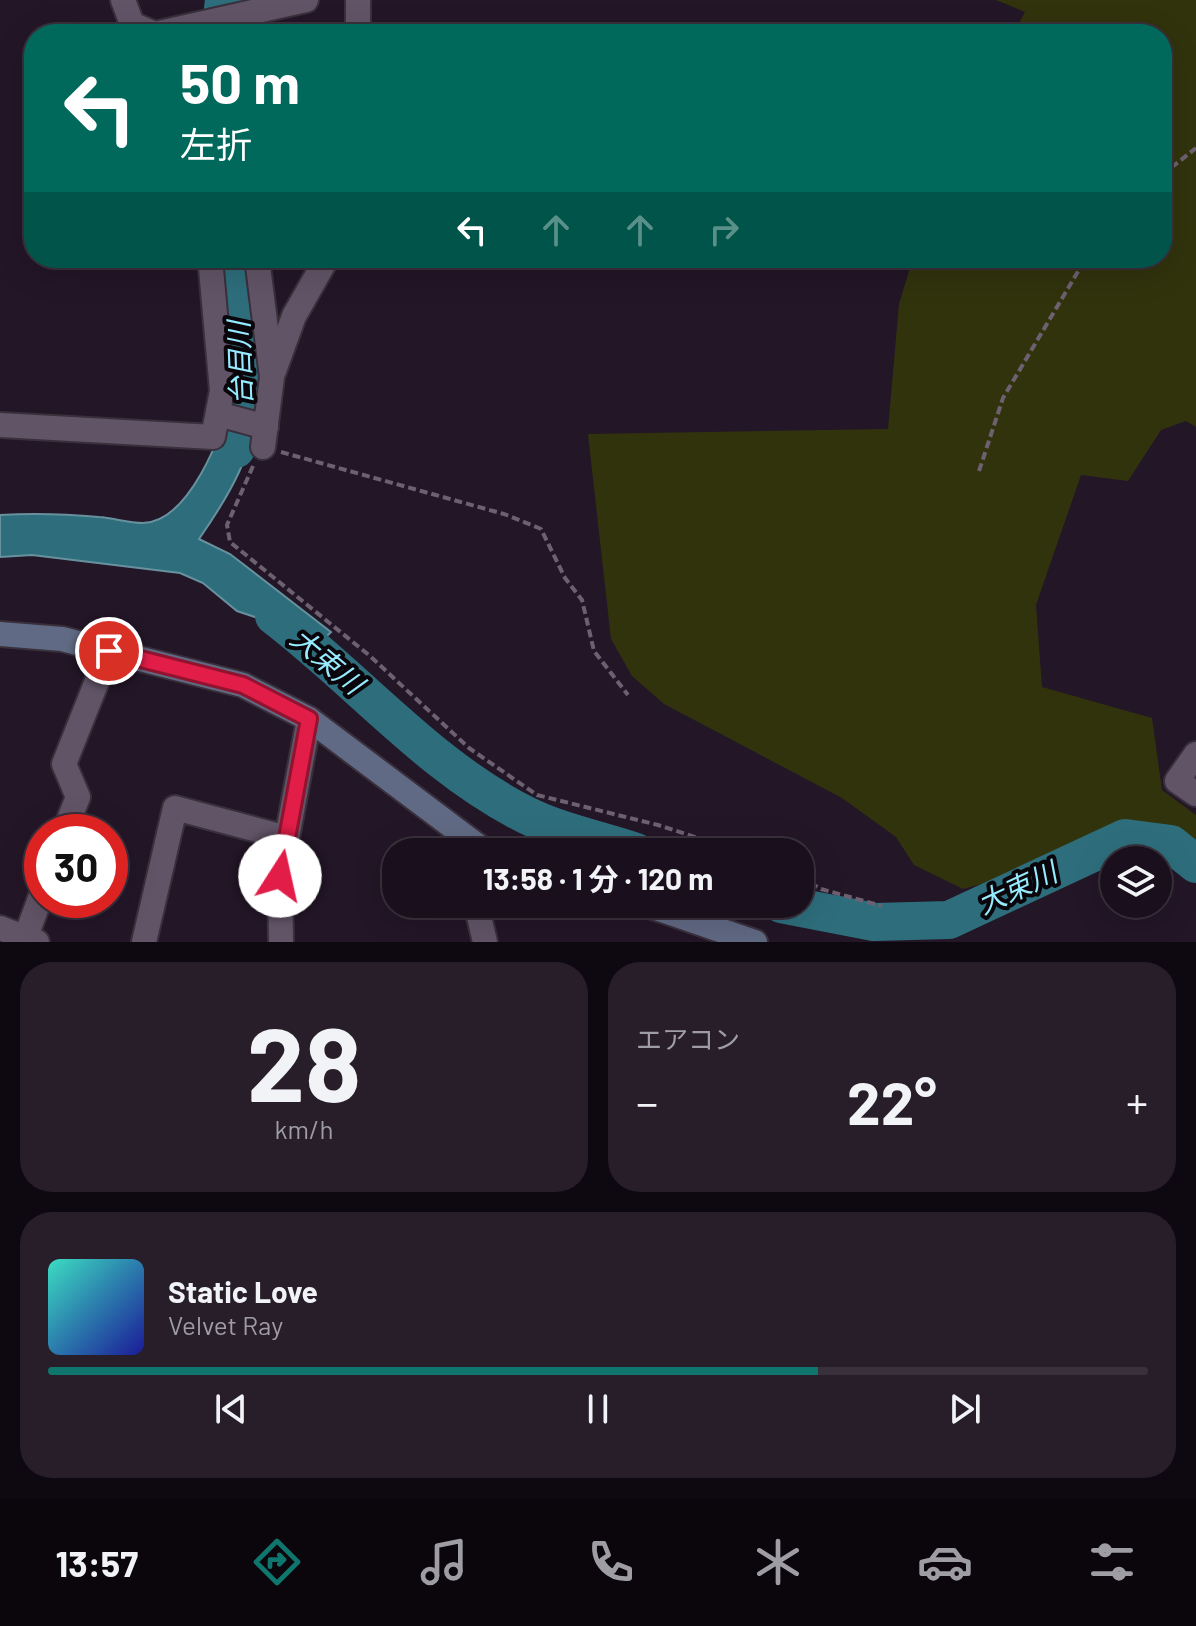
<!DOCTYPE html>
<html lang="ja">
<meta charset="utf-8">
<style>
:root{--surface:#1a101d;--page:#271e2a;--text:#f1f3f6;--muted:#9f9da4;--line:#38303b;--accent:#0f766e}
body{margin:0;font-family:Barlow,"Noto Sans JP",sans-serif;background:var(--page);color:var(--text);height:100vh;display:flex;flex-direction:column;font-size:30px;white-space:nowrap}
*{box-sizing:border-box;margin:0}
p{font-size:26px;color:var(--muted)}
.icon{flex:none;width:44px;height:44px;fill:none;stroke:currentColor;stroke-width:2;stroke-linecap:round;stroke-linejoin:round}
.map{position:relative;height:942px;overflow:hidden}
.details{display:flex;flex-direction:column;gap:20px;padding:20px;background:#0e0910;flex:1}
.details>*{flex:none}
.top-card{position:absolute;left:24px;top:24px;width:1148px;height:244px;border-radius:32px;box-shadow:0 8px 32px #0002,0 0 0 2px var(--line);background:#00695c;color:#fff;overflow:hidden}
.controls{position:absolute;left:1100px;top:846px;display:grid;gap:16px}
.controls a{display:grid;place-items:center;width:72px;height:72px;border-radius:50%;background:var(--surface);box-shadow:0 8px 32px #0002,0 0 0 2px var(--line);font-size:40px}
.speed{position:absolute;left:24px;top:814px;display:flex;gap:16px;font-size:40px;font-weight:700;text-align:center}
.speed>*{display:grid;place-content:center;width:104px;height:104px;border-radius:50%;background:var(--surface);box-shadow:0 8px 32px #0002,0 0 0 2px var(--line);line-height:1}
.speed .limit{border:12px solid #d22;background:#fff;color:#111}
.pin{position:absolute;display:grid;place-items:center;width:68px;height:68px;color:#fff;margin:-34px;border:4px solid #fff;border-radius:50%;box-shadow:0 2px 8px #0007}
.me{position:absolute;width:88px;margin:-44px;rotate:10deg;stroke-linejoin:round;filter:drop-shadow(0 0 6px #0008)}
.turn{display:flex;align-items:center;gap:28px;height:168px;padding:0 24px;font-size:36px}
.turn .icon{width:104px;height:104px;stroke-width:2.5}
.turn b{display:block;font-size:56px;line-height:68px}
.lanes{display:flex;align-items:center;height:76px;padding:0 24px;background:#0003;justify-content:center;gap:40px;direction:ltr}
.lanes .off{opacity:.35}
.big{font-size:60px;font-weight:700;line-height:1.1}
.details .widget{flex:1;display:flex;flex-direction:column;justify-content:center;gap:12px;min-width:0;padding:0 28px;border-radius:32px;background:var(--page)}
.details .dial{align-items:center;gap:0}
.dial b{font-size:104px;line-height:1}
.song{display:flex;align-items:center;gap:24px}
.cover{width:96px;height:96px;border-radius:12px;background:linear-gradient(135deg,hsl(170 70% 55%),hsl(240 70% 35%))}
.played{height:8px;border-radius:4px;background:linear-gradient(90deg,var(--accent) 70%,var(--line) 70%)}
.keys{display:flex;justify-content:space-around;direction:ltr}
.heat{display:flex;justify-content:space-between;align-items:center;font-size:44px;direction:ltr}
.details .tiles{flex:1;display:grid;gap:20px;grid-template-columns:1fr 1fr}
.widget:last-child{grid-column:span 2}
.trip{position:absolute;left:382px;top:838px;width:432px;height:80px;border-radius:32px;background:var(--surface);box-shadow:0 8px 32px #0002,0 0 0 2px var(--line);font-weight:700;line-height:80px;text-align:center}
.tabs{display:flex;height:128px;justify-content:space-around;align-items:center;background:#0a060c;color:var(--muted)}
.tabs .icon{width:56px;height:56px}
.tabs .active{color:var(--accent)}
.tabs b{font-size:36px;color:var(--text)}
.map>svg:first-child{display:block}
</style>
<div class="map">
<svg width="1196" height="942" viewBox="0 0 1196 942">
<rect width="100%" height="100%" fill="#231627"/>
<polygon fill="#31330d" points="996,0 1196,0 1196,427 1186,421 1161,430 1128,481 1081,475 1036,605 1042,687 1152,718 1162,790 1196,815 1196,850 1180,837 1131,827 1016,886 986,883 963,889 914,865 896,837 842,798 664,704 632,676 611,639 588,434 888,429 899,304 913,258 1162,258 1162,34 1013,34 1025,12"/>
<path fill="#2e6e7c" stroke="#67919e" stroke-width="2" d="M231,398L261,404C250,458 231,493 199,539L230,554L331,632L303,659L263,629L264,620L237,611L203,583L180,573L32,555L0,557V515C33,513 66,514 99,517C114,518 128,523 143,523C189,522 222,435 231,398Z"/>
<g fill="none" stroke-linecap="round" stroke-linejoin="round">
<g stroke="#2e6e7c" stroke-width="38">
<polyline points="220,34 224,0"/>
<polyline points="232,258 246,389 236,449"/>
<path d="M274,616C359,681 430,767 526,815C560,832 601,840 636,852"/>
<polyline points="781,904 874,922 949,920 1125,838 1171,844 1196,864"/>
</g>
<defs>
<g id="street">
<polyline points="123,0 132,24 155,34 306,0"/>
<polyline points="358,0 358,34"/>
<polyline points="257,258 272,377 263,447"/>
<polyline points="274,371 294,316 327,258"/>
<polyline points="218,414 266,427"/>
<polyline points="0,425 213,437 222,391 210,258"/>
<polyline points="1196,754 1177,781 1196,794"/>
<polyline points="64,832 78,797 64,764 109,651"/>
<polyline points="476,904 485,942"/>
<polyline points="0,928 37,942"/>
<polyline points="24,942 42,893"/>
<polyline points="144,942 175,808 287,838"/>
<polyline points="281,942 280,876 309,719"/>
</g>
<g id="secondary">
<polyline points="0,634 62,639 243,685 309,719 486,852"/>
<polyline points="644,904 755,942"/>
</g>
</defs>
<use href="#street" stroke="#39303c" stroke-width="28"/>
<use href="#secondary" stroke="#39303c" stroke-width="28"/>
<g stroke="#6d6171" stroke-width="4" stroke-dasharray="8 4" stroke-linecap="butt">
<polyline points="1162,175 1196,148"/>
<polyline points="281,452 504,514 541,529 565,578 582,600 594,651 628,695"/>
<polyline points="253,466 227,525 230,542 370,656 469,748 537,795 658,825 741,852"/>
<polyline points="979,471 1003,398 1086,258"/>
<polyline points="800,877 821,889 882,906"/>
</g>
<use href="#street" stroke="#625467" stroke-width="24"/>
<use href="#secondary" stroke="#616a84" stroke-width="24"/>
</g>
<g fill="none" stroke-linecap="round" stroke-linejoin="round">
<defs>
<polyline id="route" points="109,651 243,685 309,719 280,876"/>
</defs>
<use href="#route" stroke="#92132f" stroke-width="20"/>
<use href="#route" stroke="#e11d48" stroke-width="14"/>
</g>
<g text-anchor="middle" stroke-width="8" stroke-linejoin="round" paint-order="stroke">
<g font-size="28" font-style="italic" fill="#96ebfe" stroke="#09050b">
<text transform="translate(240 363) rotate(-92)" y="10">台目川</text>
<text transform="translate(327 661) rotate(40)" y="10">大束川</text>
<text transform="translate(1017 888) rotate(-25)" y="10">大束川</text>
</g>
</g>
</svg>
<div class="controls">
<a><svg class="icon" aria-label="layers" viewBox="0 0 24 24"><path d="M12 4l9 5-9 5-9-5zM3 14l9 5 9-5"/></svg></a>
</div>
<div class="speed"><div class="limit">30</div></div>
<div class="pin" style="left:109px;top:651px;background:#d93025"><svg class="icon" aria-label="arrive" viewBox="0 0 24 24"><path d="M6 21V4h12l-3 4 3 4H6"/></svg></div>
<svg class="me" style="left:280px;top:876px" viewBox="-20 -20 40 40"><circle r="19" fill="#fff"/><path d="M0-13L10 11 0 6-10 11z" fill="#e11d48"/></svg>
<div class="trip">13:58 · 1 分 · 120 m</div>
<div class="top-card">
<div class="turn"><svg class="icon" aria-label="left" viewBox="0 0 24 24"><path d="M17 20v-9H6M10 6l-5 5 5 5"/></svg><div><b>50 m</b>左折</div></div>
<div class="lanes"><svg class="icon" aria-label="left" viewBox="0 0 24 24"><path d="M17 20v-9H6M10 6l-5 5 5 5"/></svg><svg class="icon off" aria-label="ahead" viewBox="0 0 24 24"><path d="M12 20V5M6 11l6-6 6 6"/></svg><svg class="icon off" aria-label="ahead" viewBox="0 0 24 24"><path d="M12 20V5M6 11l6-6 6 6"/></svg><svg class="icon off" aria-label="right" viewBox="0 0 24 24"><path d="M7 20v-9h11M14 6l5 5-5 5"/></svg></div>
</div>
</div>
<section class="details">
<div class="tiles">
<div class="widget dial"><b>28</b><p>km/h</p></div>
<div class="widget"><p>エアコン</p>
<div class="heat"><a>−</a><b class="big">22°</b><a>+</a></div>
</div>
<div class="widget">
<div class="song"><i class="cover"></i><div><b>Static Love</b><p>Velvet Ray</p></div></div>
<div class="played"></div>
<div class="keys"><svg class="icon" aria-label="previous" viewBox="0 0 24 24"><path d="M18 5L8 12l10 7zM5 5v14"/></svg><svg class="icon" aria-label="pause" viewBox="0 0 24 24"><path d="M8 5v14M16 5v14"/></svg><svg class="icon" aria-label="next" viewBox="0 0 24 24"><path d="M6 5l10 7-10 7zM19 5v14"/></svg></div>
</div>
</div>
</section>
<nav class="tabs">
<b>13:57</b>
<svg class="icon active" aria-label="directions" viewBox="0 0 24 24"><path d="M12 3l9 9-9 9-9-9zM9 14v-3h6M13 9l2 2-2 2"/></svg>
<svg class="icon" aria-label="music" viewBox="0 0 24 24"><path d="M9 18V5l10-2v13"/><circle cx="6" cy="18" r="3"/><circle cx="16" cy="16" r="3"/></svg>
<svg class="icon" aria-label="phone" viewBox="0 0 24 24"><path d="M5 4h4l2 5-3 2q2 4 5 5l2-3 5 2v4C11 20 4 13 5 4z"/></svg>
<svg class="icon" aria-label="climate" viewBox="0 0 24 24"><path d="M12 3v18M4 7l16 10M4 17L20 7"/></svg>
<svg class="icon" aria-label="car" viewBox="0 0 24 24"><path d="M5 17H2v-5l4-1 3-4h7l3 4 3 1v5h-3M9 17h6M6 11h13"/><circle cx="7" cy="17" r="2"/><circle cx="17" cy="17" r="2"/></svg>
<svg class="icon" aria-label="filters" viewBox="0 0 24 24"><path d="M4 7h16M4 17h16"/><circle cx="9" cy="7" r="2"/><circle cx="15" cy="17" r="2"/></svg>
</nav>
